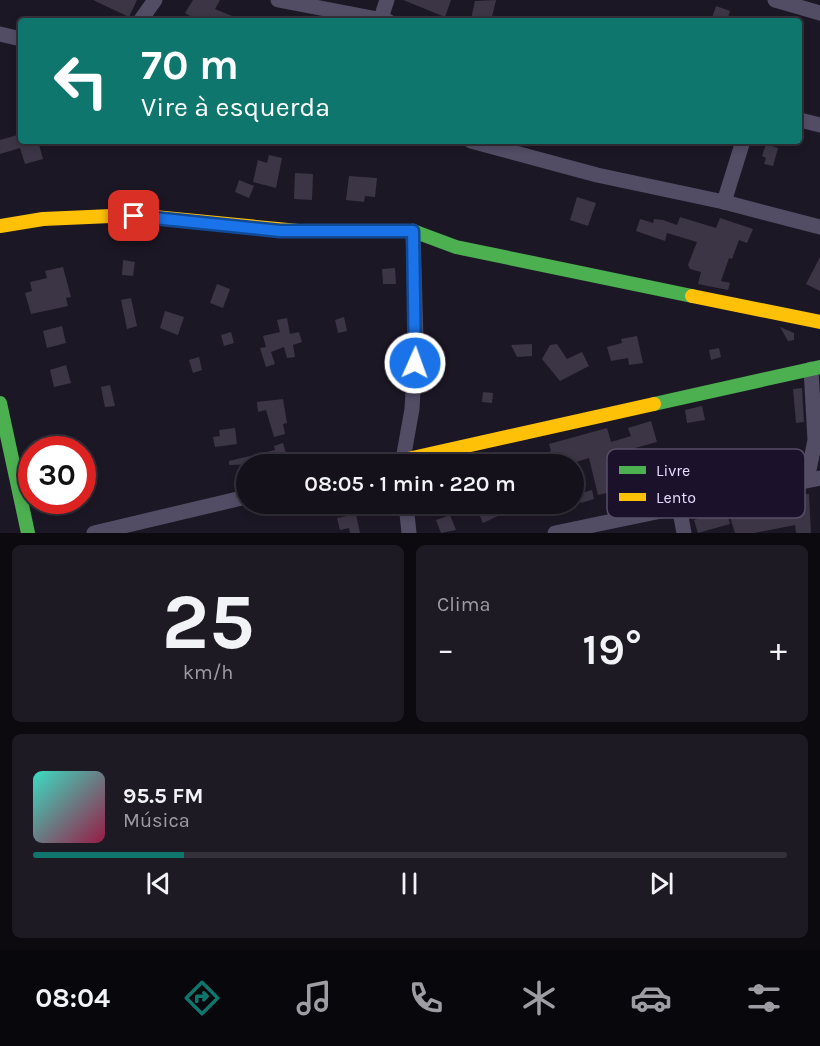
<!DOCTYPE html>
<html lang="pt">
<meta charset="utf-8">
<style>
:root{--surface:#15111b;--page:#1e1a24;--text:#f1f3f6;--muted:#9d9da3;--line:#34313a;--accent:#0f766e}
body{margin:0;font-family:Karla,sans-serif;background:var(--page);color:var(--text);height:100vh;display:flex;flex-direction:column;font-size:22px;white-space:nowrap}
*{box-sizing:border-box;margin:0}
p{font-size:20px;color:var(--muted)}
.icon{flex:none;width:33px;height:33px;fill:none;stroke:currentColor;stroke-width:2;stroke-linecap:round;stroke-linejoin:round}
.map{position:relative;height:533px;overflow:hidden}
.panel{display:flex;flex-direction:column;gap:12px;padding:12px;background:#0c090f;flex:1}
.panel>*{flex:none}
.hud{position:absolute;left:18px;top:18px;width:784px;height:126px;border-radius:6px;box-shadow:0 3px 9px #0003,0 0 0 2px var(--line);background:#0f766e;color:#fff;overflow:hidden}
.speed{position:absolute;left:18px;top:436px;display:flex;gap:12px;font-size:30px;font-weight:700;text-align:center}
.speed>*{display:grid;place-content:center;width:78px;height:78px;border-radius:50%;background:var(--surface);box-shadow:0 3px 9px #0003,0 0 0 2px var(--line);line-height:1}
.speed .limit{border:9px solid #d22;background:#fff;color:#111}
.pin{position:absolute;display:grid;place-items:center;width:51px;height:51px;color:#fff;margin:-26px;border-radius:12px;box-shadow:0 3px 9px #0006}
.me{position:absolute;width:66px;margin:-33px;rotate:2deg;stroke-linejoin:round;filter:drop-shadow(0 0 4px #0008)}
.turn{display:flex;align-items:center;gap:21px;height:126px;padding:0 24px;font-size:27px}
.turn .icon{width:78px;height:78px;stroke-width:2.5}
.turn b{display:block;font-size:42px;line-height:51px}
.big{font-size:45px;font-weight:600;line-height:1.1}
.panel .widget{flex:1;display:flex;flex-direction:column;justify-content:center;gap:9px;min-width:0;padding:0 21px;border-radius:9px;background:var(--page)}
.panel .dial{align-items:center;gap:0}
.dial b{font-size:78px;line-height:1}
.song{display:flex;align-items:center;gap:18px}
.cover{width:72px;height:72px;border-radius:9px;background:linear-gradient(135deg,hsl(170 70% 55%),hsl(340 70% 35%))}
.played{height:6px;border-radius:3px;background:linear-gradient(90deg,var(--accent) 20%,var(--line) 20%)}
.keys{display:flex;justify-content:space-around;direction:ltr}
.heat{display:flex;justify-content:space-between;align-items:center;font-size:33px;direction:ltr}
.panel .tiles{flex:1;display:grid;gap:12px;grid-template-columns:1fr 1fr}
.widget:last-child{grid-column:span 2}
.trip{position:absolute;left:236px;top:454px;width:348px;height:60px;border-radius:30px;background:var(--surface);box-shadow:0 3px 9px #0003,0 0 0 2px var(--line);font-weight:600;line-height:60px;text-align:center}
.tabs{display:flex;height:96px;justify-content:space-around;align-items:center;background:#08070b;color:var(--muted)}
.tabs .icon{width:42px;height:42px}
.tabs .selected{color:var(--accent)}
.tabs b{font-size:27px;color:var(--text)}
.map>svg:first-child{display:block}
</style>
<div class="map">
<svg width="820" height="533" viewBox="0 0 820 533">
<rect width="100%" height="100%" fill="#1c1724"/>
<g fill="#3c3546">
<polygon points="93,0 137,0 129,17"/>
<polygon points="193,0 220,0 215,9 244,21 199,21 185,13"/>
<polygon points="403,0 451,0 445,17"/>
<polygon points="496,0 491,21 471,19 475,1"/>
<polygon points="716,6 730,11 727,21 711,21"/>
<polygon points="21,134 21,141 38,141 43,159 25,164 20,148 0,154 0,140"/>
<polygon points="766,144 778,148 773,166 764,164 766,158 762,156"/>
<polygon points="269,155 282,158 276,188 253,182 258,160 267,163"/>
<polygon points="295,173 313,174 312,200 294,199"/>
<polygon points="349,176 377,178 375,197 365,196 364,202 346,200"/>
<polygon points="239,180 254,186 249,198 235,192"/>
<polygon points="577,197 596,203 588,226 570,220"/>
<polygon points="680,217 716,228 720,218 753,229 747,243 739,240 732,259 729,258 721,281 730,283 728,290 698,284 701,272 690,269 688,265 697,242 667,233 665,241 636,231 640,219 653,223 654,219 663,220 677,225"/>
<polygon points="820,257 820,291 806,284"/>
<polygon points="123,260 135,262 133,276 122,275"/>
<polygon points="63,267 71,297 66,298 68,306 31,314 25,293 32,291 30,282 47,278 45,271"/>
<polygon points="395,268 396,284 383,284 382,269"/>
<polygon points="217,284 230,289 223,308 210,303"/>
<polygon points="131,298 137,326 127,329 121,300"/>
<polygon points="165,311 184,317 178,335 160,328"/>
<polygon points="344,317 347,331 338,333 335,320"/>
<polygon points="287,318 290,334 299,332 302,342 293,345 295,357 287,358 284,347 271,352 275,364 266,367 260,348 266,347 263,336 280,332 277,320"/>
<polygon points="62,326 66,343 47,348 43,331"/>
<polygon points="780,327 794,333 794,340 788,341"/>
<polygon points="231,332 234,343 224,346 221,335"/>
<polygon points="637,336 643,363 629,365 628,358 611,361 607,347 622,343 621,339"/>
<polygon points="532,344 532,356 517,357 511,345"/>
<polygon points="557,344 567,359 582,352 589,366 560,381 542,359 550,345"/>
<polygon points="719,348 721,357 711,360 709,350"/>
<polygon points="199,357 202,370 193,373 189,360"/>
<polygon points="66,365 71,383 54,387 50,370"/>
<polygon points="110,385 115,406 105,407 101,387"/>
<polygon points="802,388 804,422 796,423 793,389"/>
<polygon points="483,392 493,393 492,403 482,402"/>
<polygon points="283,399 287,423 283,424 285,434 274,437 266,410 258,412 257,402"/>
<polygon points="702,406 705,420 687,423 685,410"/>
<polygon points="651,421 657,442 635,448 637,455 634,456 644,495 626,498 624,489 598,495 589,458 566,465 515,465 551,451 549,444 607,428 611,442 631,436 628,428"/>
<polygon points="235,428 237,444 215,447 213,437 220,436 219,430"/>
<polygon points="283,443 289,463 229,465 229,461 275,450 274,446"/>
<polygon points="592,490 594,499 581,503 578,494"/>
<polygon points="799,494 809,494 811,533 796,533 795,525 754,533 735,533 730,517 749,511 799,503"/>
<polygon points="456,504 492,504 498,516 483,523 477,509 461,515"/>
<polygon points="529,504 540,504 542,513 532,515"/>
<polygon points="726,508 730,524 698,533 694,520"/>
<polygon points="356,514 360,533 350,533 349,528 340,530 337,518"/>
<polygon points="450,515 456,530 441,533 436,520"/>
</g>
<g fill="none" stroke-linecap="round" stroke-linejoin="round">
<g stroke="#524c65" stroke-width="15">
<polyline points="278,0 388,21"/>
<polyline points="775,0 820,13"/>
<polyline points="140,21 155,0"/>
<polyline points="380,21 387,0"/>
<polyline points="0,34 21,39"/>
<polyline points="800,120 820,125"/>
<polyline points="471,141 597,175 724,202 820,227"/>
<polyline points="724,202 743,141"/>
<polyline points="402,465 412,409 416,341 413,231"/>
<polyline points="807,480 815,440 811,369"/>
<polyline points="406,504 409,533"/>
<polyline points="679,506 684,533"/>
<polyline points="94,533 246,497"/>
<polyline points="555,533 820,478"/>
</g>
<g stroke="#4caf50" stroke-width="14">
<polyline points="298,231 413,231 456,247 692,296"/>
<polyline points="0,403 28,533"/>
<polyline points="654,404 820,367"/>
</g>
<g stroke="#ffc107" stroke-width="14">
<polyline points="0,226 43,219 134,215 298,231"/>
<polyline points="692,296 820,322"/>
<polyline points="381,465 654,404"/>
</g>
</g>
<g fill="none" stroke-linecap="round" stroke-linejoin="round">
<defs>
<polyline id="route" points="134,216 280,231 413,231 415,363"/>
</defs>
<use href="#route" stroke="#114b97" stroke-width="15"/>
<use href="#route" stroke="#1a73e8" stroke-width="10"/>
</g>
<rect x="607" y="449" width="198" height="69" rx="9" fill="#1b112a" stroke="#584e6a" stroke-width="1.5"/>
<rect x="619" y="466" width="27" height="8" fill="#4caf50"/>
<rect x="619" y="493" width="27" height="8" fill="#ffc107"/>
<g font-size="16" fill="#e7dbfe">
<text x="656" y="476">Livre</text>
<text x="656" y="503">Lento</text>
</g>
</svg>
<div class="speed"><div class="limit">30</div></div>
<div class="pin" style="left:134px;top:216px;background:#d93025"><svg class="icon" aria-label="arrive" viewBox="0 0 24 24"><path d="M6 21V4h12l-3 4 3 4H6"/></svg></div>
<svg class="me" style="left:415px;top:363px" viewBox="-20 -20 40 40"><circle r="17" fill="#1a73e8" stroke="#fff" stroke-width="3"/><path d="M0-11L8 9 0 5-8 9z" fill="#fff"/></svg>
<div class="trip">08:05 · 1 min · 220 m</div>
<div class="hud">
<div class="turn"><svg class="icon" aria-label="left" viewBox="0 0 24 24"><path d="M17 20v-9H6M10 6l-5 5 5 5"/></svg><div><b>70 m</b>Vire à esquerda</div></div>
</div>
</div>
<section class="panel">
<div class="tiles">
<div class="widget dial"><b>25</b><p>km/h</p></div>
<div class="widget"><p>Clima</p>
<div class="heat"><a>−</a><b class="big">19°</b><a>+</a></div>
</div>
<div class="widget">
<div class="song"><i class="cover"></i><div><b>95.5 FM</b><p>Música</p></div></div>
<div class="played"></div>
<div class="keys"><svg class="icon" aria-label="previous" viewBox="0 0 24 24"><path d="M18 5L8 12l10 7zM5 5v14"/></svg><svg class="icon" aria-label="pause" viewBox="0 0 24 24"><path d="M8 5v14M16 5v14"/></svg><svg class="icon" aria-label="next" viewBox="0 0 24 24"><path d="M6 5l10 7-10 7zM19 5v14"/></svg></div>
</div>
</div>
</section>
<nav class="tabs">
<b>08:04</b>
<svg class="icon selected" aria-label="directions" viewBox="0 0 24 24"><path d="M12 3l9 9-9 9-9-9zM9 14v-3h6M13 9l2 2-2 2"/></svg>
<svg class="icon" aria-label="music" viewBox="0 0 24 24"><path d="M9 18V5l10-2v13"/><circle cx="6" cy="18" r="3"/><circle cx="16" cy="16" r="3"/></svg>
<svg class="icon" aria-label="phone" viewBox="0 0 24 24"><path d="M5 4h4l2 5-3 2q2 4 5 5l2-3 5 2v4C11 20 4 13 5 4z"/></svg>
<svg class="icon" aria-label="climate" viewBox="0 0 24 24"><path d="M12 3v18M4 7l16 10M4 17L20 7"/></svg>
<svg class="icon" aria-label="car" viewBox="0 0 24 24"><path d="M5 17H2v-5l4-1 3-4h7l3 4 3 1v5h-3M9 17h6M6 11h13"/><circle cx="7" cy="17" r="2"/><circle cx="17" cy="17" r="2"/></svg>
<svg class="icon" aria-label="filters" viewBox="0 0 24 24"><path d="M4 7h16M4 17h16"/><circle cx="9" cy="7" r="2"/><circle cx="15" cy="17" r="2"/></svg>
</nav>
